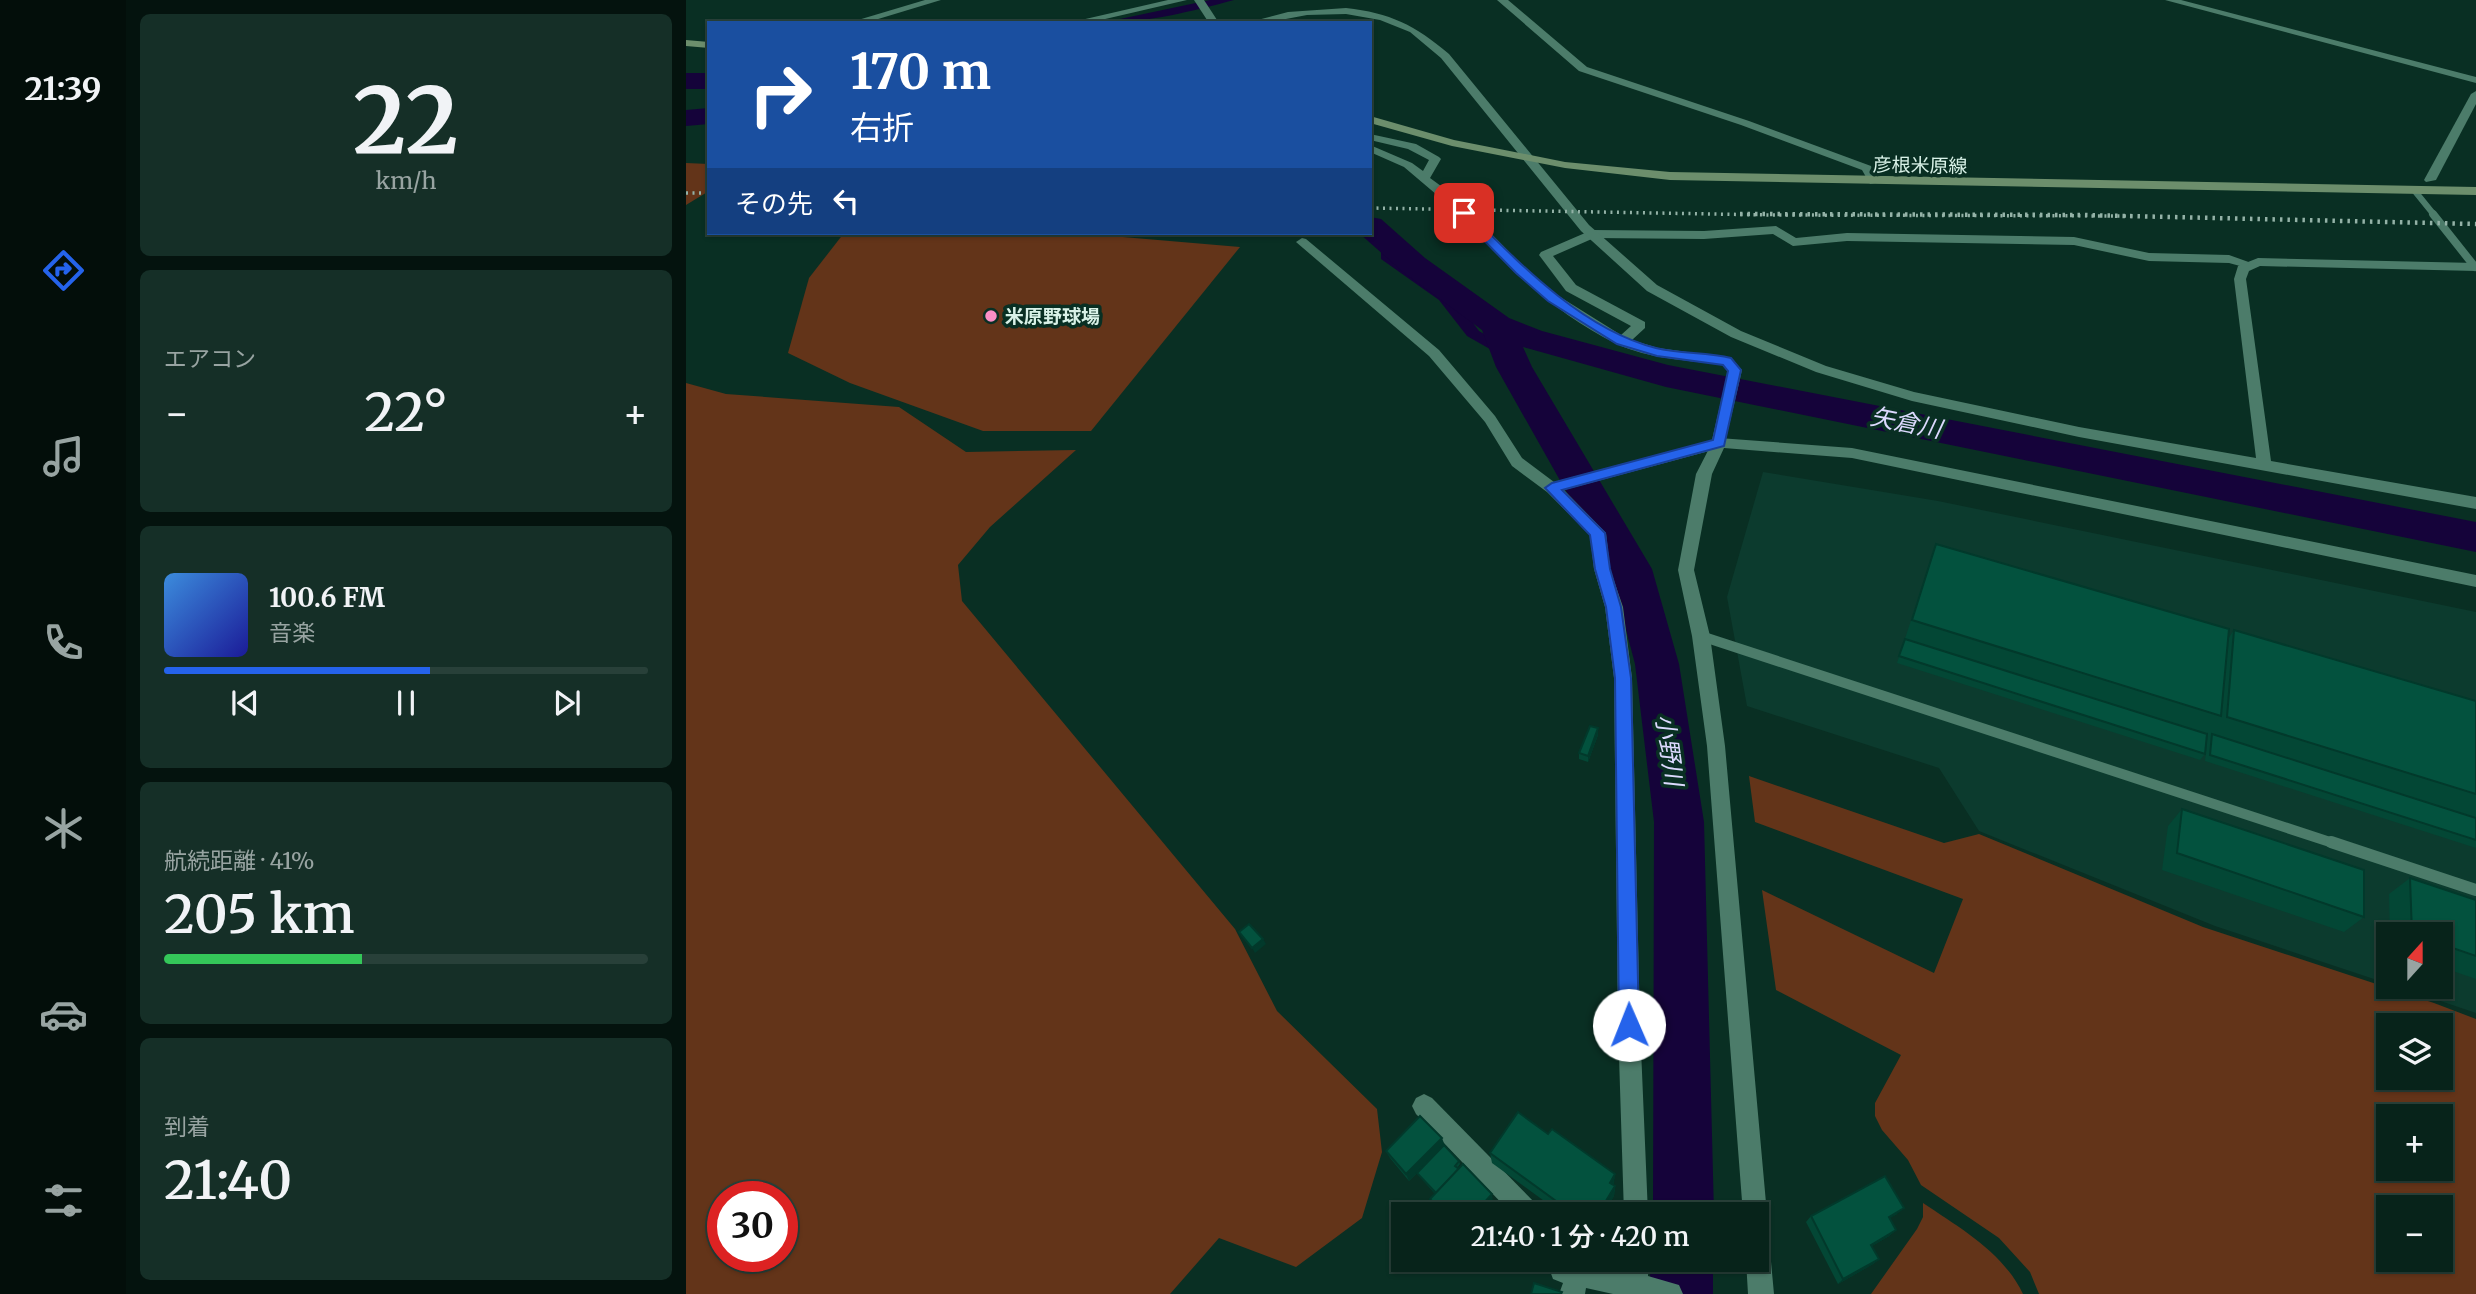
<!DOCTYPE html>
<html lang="ja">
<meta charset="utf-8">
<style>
:root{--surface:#07231a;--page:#152f27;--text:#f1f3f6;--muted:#98a4a2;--line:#284039;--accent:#2563eb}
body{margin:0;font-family:Merriweather,"Noto Sans JP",serif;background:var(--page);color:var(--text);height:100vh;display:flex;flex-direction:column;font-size:26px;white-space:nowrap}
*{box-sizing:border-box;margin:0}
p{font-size:23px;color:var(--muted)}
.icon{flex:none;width:38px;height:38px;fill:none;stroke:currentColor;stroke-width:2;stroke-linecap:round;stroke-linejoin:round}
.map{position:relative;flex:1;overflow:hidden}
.side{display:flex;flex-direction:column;gap:14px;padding:14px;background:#04130e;width:560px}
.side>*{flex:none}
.banner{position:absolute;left:21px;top:21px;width:665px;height:214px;border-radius:0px;box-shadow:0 2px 5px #0004,0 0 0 2px var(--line);background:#1a4fa0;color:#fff;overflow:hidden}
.needle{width:46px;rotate:21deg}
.buttons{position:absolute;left:1690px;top:922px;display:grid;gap:14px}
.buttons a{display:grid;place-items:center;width:77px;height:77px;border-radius:0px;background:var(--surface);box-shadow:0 2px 5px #0004,0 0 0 2px var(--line);font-size:35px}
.speed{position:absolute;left:21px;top:1181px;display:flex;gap:14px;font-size:35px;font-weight:700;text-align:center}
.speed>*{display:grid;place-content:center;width:91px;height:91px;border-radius:50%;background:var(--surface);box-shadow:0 2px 5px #0004,0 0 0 2px var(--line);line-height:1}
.speed .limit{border:10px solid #d22;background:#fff;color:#111}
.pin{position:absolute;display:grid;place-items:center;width:60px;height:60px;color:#fff;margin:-30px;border-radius:14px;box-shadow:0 4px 10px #0006}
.me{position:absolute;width:77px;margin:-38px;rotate:359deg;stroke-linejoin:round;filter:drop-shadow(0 0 5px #0008)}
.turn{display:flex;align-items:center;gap:24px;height:147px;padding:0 28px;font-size:32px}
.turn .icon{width:91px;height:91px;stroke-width:2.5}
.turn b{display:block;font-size:49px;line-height:60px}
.then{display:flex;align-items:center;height:66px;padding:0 28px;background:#0003;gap:14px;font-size:26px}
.big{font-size:52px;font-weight:600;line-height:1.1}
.side .card{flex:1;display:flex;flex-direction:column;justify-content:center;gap:10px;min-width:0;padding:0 24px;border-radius:10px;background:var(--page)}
.side .dial{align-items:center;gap:0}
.dial b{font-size:91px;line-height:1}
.song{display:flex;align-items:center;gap:21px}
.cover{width:84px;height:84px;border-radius:10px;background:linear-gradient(135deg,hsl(210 70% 55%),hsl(240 70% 35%))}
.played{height:7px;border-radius:4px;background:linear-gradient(90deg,var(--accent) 55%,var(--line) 55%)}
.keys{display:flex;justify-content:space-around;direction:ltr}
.heat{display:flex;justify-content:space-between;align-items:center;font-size:38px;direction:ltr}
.charge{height:10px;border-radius:5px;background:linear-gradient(90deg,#34c759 41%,var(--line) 0)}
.trip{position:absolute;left:705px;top:1202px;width:378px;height:70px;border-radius:0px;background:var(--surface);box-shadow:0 2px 5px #0004,0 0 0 2px var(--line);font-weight:600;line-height:70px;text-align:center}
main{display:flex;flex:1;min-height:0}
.tab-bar{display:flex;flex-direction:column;width:126px;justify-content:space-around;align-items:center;background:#030e0a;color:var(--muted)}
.tab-bar .icon{width:49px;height:49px}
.tab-bar .current{color:var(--accent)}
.tab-bar b{font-size:32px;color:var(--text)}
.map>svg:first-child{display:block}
</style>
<main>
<nav class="tab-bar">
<b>21:39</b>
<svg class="icon current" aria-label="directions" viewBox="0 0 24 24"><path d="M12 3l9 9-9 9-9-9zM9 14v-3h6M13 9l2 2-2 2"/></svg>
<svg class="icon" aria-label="music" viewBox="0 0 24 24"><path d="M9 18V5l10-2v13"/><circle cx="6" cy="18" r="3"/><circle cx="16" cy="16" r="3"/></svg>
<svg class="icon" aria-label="phone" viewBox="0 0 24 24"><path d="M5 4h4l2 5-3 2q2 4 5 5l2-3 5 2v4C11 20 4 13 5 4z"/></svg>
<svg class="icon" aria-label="climate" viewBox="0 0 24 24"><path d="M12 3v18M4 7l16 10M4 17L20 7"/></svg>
<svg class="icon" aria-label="car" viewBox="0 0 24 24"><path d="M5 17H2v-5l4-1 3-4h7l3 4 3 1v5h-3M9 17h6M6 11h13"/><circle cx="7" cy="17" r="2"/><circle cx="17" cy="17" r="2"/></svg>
<svg class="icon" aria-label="filters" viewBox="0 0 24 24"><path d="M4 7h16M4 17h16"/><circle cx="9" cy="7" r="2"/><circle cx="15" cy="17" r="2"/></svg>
</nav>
<section class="side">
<div class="card dial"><b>22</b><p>km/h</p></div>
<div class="card"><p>エアコン</p>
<div class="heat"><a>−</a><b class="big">22°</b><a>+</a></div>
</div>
<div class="card">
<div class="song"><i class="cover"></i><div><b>100.6 FM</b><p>音楽</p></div></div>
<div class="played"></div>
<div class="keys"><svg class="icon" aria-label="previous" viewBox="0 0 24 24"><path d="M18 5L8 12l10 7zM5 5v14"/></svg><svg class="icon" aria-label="pause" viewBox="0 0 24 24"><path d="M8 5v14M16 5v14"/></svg><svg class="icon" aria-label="next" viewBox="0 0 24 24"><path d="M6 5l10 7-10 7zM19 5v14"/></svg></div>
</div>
<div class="card"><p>航続距離 · 41%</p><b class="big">205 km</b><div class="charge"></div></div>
<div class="card"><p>到着</p><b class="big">21:40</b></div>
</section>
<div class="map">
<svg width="1790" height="1294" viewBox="0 0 1790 1294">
<rect width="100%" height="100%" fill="#092f23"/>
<polygon fill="#0c3b2e" points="1077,472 1252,501 1790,612 1790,1013 1713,987 1755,987 1755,934 1703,934 1703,984 1529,926 1293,831 1253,768 1061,706 1041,597"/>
<g fill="#633419" fill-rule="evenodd">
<polygon points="0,163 23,164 23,191 0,205"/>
<polygon points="158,233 390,233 554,247 405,431 297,431 164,383 102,353 123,278"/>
<path d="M0,383L40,394L213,407L280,452L390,450L304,527L272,565L276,601L549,929L591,1011L691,1109L696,1152L676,1218L610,1267L533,1238L484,1294H0ZM96,1197V1256H37V1197Z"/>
<path d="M1063,776L1258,843L1293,834L1517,927L1748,1003L1790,1019V1294H1353L1344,1272L1313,1238L1235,1185L1222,1160L1196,1130L1189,1116V1103L1215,1055L1090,990L1076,890L1248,973L1277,899L1069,822ZM1703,1026H1755V1078H1703ZM1703,1116H1755V1169H1703ZM1703,1208H1755V1260H1703Z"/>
<path d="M1237,1203C1274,1228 1317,1252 1337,1294H1185L1231,1229L1237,1217Z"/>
</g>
<g fill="#15033a">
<path d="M524,0H548C507,11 460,23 415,23Z"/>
<polygon points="684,215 712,244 716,259 766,295 793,331 834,355 832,365 781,336 753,300 695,259 695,248 681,236 680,233 684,233"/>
</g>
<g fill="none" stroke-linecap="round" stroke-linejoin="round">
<g fill="#15033a" fill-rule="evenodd">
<rect x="0" y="73" width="23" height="16"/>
<polygon points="23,108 23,124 0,126 0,110"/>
<polygon points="684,217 695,219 739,258 823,318 856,331 982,365 1790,522 1790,552 980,387 837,347 846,367 966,569 993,664 1018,822 1028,1214 967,1214 968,822 949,664 924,569 810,367 796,330 717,272 673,233 684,233"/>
<polygon points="965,1260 1027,1260 1027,1294 963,1294"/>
</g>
<polyline stroke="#284c41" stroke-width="10" stroke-dasharray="10 5" stroke-linecap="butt" points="755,192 778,213"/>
<polyline stroke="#4c7c6a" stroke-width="6" points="1728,190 1749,216"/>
<polyline stroke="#4c7c6a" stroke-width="8" points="1747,214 1789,267"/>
<polyline stroke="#4c7c6a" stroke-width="10" points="1015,636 1650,844"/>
<polyline stroke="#4c7c6a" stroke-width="12" points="1645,842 1790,890"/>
<g fill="#4c7c6a" fill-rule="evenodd">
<polygon points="239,0 255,0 179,23 162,23"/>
<polygon points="482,0 501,0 402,23 382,23"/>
<polygon points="508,0 518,0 533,23 523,23"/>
<polygon points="811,0 822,0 901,67 1063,121 1185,166 1194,182 1184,184 1176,170 1055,125 893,71"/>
<polygon points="1479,0 1495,0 1790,77 1790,83"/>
<polygon points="1790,91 1790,104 1750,180 1740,182 1738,180 1785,94"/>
<polygon points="684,134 730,144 753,157 755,159 744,178 759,189 759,195 751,195 718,167 684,152 684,145 726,163 737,171 743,160 722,149 684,140"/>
<path d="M778,209L782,210L839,268L871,295L935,335L945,326L880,291L853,255L855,252L906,230L1018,231L1090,226L1110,238L1161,233L1388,237L1463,253L1543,255L1571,265L1565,269L1543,263L1463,261L1388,245L1161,241L1107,246L1087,234L1018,239L908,238L867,256L890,285L959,322V328L946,340L972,348L1045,358L1056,370L1038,447L878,490L920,533L924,569L937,607L946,678L954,1025L962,1214H938L932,1025L928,678L919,607L908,569L904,535L861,492L826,466L799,422L743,356L610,242L616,238L620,239L753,350L809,416L836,458L868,482L1026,440L1042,371L1036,365C1001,360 963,359 931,344C868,314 821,265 774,216V210Z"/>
<polygon points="738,1094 746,1098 851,1205 854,1214 826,1214 730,1114 726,1106 730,1098"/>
<polygon points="860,1260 888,1260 937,1271 937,1260 963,1260 962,1276 993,1285 997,1294 927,1294 900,1288 899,1294 873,1294 877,1283 867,1279"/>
</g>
<g fill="#4c7c6a" fill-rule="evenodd">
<path d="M660,8C704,13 729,25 763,54L903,225L971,285L1055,331L1140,366L1228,392L1393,427L1570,458L1548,279L1552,266L1572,258L1790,263V271L1574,266L1563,271L1560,279L1585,461L1790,497V509L1393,437L1226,401L1130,372L1045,337L961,291L895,231L755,58L724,32L694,20L660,14L621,15L578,23H560L602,12Z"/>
<polygon points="1033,438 1166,448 1790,575 1790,587 1166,458 1038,448 1026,474 1008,570 1024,636 1039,746 1081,1214 1078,1223 1071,1225 1071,1214 1057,1214 1021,746 1006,636 992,570 1010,474 1028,439"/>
<polygon points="1071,1228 1080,1231 1083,1240 1088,1294 1062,1294 1060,1260 1071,1260"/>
</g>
<g fill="#6c8e6c" fill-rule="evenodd">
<polygon points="0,40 23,42 23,48 0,46"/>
<polygon points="684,116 768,140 879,162 984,172 1790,187 1790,195 984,180 879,168 766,146 684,123"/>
</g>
<g stroke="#94b2a7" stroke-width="3.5" stroke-dasharray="2 4.5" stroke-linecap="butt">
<polyline points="0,193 23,193"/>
<polyline points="684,208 1084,215 1450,216"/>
</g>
<polyline stroke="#94b2a7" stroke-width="4.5" stroke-dasharray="2.5 5" stroke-linecap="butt" points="1054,214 1397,215 1790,224"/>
</g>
<g fill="#034735">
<polygon points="1250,544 1542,639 1548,630 1790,701 1790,848 1519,761 1522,732 1521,734 1519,754 1514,760 1211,663"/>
<polygon points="912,728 912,735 902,762 893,759 893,753"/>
<polygon points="1496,809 1678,917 1658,932 1476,870 1482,826"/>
<polygon points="1724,878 1790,900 1790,979 1755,967 1755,934 1704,934 1703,894"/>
<polygon points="862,1134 929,1174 927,1185 929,1186 928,1196 917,1214 876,1214 806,1163 804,1153"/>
<polygon points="759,1146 773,1161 774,1164 771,1168 807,1201 795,1214 755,1214 747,1206 744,1199 749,1194 731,1173 723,1181 704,1158 700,1151"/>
<polygon points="1211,1214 1203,1218 1210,1230 1203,1236 1186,1246 1193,1259 1187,1264 1152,1284 1120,1222 1125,1216"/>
</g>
<g fill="#02392b">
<polygon points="912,728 912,735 902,762 902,756"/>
<polygon points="577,939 580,944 569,953 566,948"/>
<polygon points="756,1138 759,1146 723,1181 720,1174"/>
<polygon points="929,1174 928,1184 923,1193 924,1183"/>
<polygon points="929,1186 928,1196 917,1214 912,1214"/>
<polygon points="806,1194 807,1201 795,1214 788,1214"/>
<polygon points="1218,1208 1211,1214 1196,1223 1203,1217"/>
<polygon points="1210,1230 1203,1236 1179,1250 1185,1245"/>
<polygon points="1193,1259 1187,1264 1152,1284 1157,1279"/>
</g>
<g fill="#03523e" stroke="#02392b" stroke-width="2">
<polygon points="1250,544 1543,629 1535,716 1226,620"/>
<polygon points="1548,630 1790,701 1790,794 1541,717"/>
<polygon points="1219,639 1521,734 1519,754 1213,656"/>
<polygon points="904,726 912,728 902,756 893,753"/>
<polygon points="1526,734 1790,818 1790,840 1524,755"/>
<polygon points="1496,809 1678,870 1678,917 1491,853"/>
<polygon points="1724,878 1790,900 1790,956 1755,944 1755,934 1726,934"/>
<polygon points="563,924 577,939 566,948 553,932"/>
<polygon points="832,1112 862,1134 866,1129 929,1174 924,1183 929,1186 912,1214 888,1214 804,1153"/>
<polygon points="734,1116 756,1138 720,1174 700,1151"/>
<polygon points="758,1145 773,1161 769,1166 773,1169 750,1193 731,1173"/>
<polygon points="777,1164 806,1194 788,1214 758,1214 744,1199"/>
<polygon points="1199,1176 1218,1208 1203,1217 1210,1230 1185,1245 1193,1259 1157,1279 1125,1216"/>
<polygon points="848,1283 876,1292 875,1294 845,1294"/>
</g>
<path fill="#2563eb" stroke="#184099" stroke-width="2" d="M774,211H781C834,264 896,329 970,348C995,354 1021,352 1045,358L1055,370L1038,446L876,490L919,533L924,569L935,607L945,678L953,1025L950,1032L943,1035L936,1032L933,1025L929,678L920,607L909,569L904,535L859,488L866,483L1027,440L1042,371L1037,365L971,356L931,344L862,301L830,273L774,216Z"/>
<circle fill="#fa8fc6" stroke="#092f23" stroke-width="2.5" cx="305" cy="316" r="7"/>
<g text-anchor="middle" stroke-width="7" stroke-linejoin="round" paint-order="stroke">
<g font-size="19" fill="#d9f2e8" stroke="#092f23">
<text transform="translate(1234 165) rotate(1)" y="7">彦根米原線</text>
</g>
<g font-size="19" font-weight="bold" fill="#d9f2e8" stroke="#092f23" text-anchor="start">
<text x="319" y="323">米原野球場</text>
</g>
<g font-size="24" font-style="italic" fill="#dcd9fe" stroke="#092f23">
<text transform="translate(1220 423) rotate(11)" y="8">矢倉川</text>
<text transform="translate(983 750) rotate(82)" y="8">小野川</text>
</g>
</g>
</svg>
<div class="buttons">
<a><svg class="needle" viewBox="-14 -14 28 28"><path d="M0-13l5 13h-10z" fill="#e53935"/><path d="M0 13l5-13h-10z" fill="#98a4a2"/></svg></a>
<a><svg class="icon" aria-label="layers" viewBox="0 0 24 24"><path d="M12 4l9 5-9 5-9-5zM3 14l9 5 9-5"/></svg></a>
<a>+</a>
<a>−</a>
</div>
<div class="speed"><div class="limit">30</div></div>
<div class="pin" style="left:778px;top:213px;background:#d93025"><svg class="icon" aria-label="arrive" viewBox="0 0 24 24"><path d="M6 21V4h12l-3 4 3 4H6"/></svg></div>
<svg class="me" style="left:943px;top:1025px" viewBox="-20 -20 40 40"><circle r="19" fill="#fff"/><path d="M0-13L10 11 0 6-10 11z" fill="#2563eb"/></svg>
<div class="trip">21:40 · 1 分 · 420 m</div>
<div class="banner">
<div class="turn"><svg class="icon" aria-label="right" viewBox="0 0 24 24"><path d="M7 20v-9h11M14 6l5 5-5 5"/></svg><div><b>170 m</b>右折</div></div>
<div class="then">その先<svg class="icon" aria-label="left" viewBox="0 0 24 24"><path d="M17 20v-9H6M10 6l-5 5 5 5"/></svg></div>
</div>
</div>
</main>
